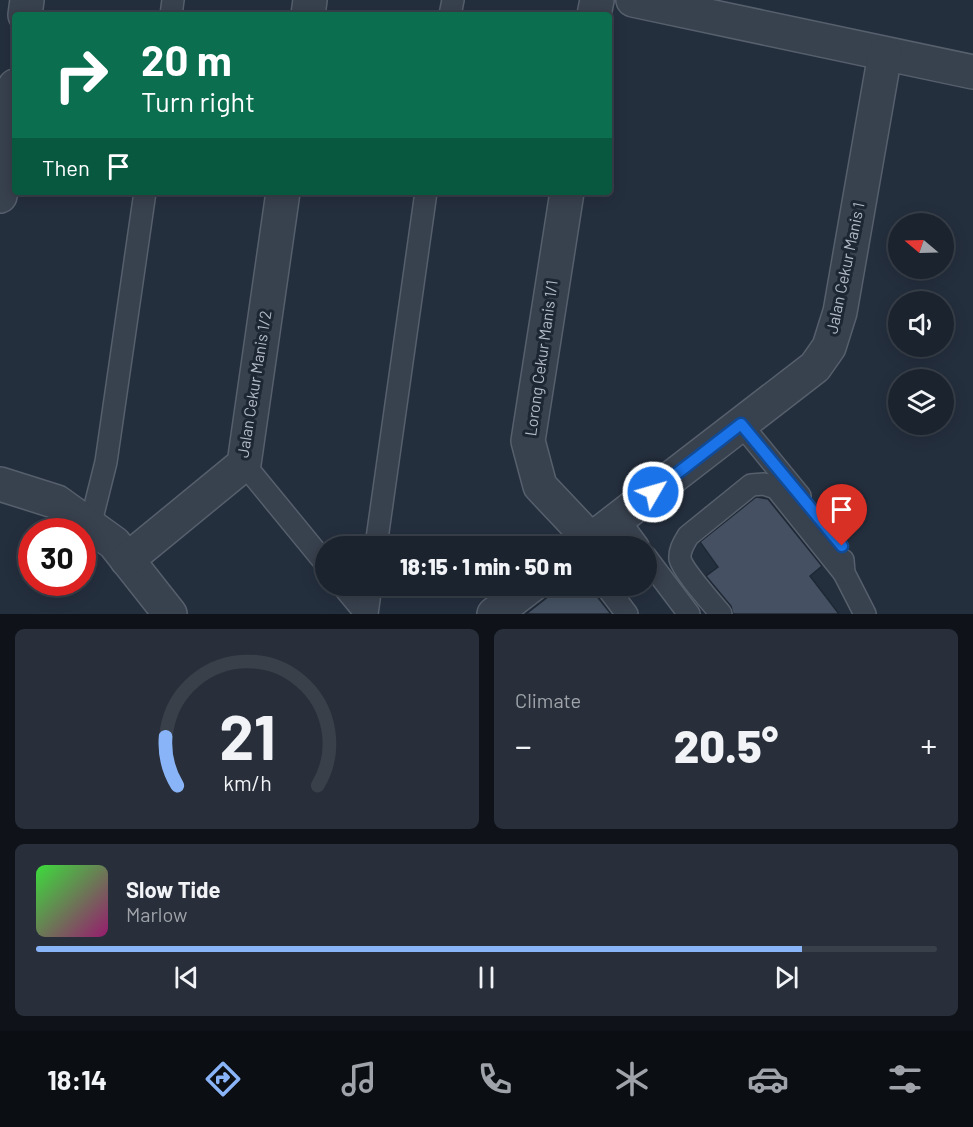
<!DOCTYPE html>
<meta charset="utf-8">
<style>
:root{--surface:#1b232e;--page:#282f3a;--text:#f1f3f6;--muted:#a0a4aa;--line:#39404a;--accent:#8ab4f8}
body{margin:0;font-family:Barlow,sans-serif;background:var(--page);color:var(--text);height:100vh;display:flex;flex-direction:column;font-size:22px;white-space:nowrap}
*{box-sizing:border-box;margin:0}
p{font-size:20px;color:var(--muted)}
.icon{flex:none;width:33px;height:33px;fill:none;stroke:currentColor;stroke-width:2;stroke-linecap:round;stroke-linejoin:round}
.map{position:relative;height:614px;overflow:hidden}
.sheet{display:flex;flex-direction:column;gap:15px;padding:15px;background:#0f1319;flex:1}
.sheet>*{flex:none}
.top-card{position:absolute;left:12px;top:12px;width:600px;height:183px;border-radius:6px;box-shadow:0 3px 15px #0003,0 0 0 2px var(--line);background:#0b6e4f;color:#fff;overflow:hidden}
.needle{width:39px;rotate:289deg}
.controls{position:absolute;left:888px;top:213px;display:grid;gap:12px}
.controls a{display:grid;place-items:center;width:66px;height:66px;border-radius:50%;background:var(--surface);box-shadow:0 3px 15px #0003,0 0 0 2px var(--line);font-size:30px}
.speed{position:absolute;left:18px;top:518px;display:flex;gap:12px;font-size:30px;font-weight:700;text-align:center}
.speed>*{display:grid;place-content:center;width:78px;height:78px;border-radius:50%;background:var(--surface);box-shadow:0 3px 15px #0003,0 0 0 2px var(--line);line-height:1}
.speed .limit{border:9px solid #d22;background:#fff;color:#111}
.pin{position:absolute;display:grid;place-items:center;width:51px;height:51px;color:#fff;margin:-62px -26px;border-radius:50% 50% 50% 0;rotate:-45deg;box-shadow:0 0 6px #0007}
.pin .icon{rotate:45deg}
.me{position:absolute;width:66px;margin:-33px;rotate:52deg;stroke-linejoin:round;filter:drop-shadow(0 0 4px #0008)}
.turn{display:flex;align-items:center;gap:21px;height:126px;padding:0 30px;font-size:27px}
.turn .icon{width:78px;height:78px;stroke-width:2.5}
.turn b{display:block;font-size:42px;line-height:51px}
.then{display:flex;align-items:center;height:57px;padding:0 30px;background:#0003;gap:12px;font-size:22px}
.big{font-size:45px;font-weight:800;line-height:1.1}
.sheet .card{flex:1;display:flex;flex-direction:column;justify-content:center;gap:9px;min-width:0;padding:0 21px;border-radius:9px;background:var(--page)}
.sheet .dial{align-items:center;gap:0}
.dial svg{height:156px;overflow:visible;fill:none;stroke:var(--line);stroke-width:7;stroke-linecap:round;text-anchor:middle}
.dial text{fill:var(--text);stroke:none}
.song{display:flex;align-items:center;gap:18px}
.cover{width:72px;height:72px;border-radius:9px;background:linear-gradient(135deg,hsl(120 70% 55%),hsl(320 70% 35%))}
.played{height:6px;border-radius:3px;background:linear-gradient(90deg,var(--accent) 85%,var(--line) 85%)}
.keys{display:flex;justify-content:space-around;direction:ltr}
.heat{display:flex;justify-content:space-between;align-items:center;font-size:33px;direction:ltr}
.sheet .tiles{flex:1;display:grid;gap:15px;grid-template-columns:1fr 1fr}
.card:last-child{grid-column:span 2}
.trip{position:absolute;left:315px;top:536px;width:342px;height:60px;border-radius:30px;background:var(--surface);box-shadow:0 3px 15px #0003,0 0 0 2px var(--line);font-weight:800;line-height:60px;text-align:center}
.tabs{display:flex;height:96px;justify-content:space-around;align-items:center;background:#0b0e12;color:var(--muted)}
.tabs .icon{width:42px;height:42px}
.tabs .active{color:var(--accent)}
.tabs b{font-size:27px;color:var(--text)}
.map>svg:first-child{display:block}
</style>
<div class="map">
<svg width="973" height="614" viewBox="0 0 973 614">
<rect width="100%" height="100%" fill="#242f3e"/>
<g fill="#455162" stroke="#1f2835" stroke-width="1.5">
<polygon points="756,497 768,499 822,566 810,576 839,614 733,614 731,606 706,576 718,567 700,542"/>
<polygon points="563,585 588,585 611,614 526,614"/>
</g>
<g fill="none" stroke-linecap="round" stroke-linejoin="round">
<defs>
<g id="service">
<polyline points="171,15 173,0"/>
<polyline points="450,15 453,0"/>
<polyline points="741,424 800,496"/>
<polyline points="244,464 326,564"/>
<polyline points="618,519 638,546"/>
<polyline points="90,526 106,462 145,192"/>
<polyline points="376,546 426,192"/>
<polyline points="646,557 689,614"/>
<polyline points="843,560 844,573 865,614"/>
<polyline points="342,585 366,614"/>
<polyline points="605,585 627,614"/>
<polyline points="367,614 371,585"/>
<path d="M721,614C712,603 683,571 680,559C679,550 684,543 688,536L751,485L764,484L776,488L844,573"/>
</g>
<g id="minor">
<polyline points="633,0 973,72"/>
<polyline points="25,15 27,0"/>
<polyline points="308,15 310,0"/>
<polyline points="594,15 597,0"/>
<polyline points="567,192 528,441 540,486 591,540"/>
<polyline points="0,196 15,86"/>
<polyline points="0,484 57,502 114,543 170,614"/>
<polyline points="583,546 815,367 829,347 840,312 885,54"/>
<polyline points="127,560 244,464 283,192"/>
<polyline points="494,614 532,585"/>
</g>
</defs>
<use href="#service" stroke="#565f6c" stroke-width="24"/>
<use href="#minor" stroke="#565f6c" stroke-width="36"/>
<use href="#service" stroke="#38414e" stroke-width="21"/>
<use href="#minor" stroke="#38414e" stroke-width="33"/>
</g>
<g fill="none" stroke-linecap="round" stroke-linejoin="round">
<defs>
<polyline id="route" points="653,492 741,424 842,546"/>
</defs>
<use href="#route" stroke="#114b97" stroke-width="15"/>
<use href="#route" stroke="#1a73e8" stroke-width="10"/>
</g>
<g text-anchor="middle" stroke-width="6" stroke-linejoin="round" paint-order="stroke">
<g font-size="16" fill="#b4bcc9" stroke="#1d2633">
<text transform="translate(845 268) rotate(-78)" y="6">Jalan Cekur Manis 1</text>
<text transform="translate(541 358) rotate(-82)" y="6">Lorong Cekur Manis 1/1</text>
<text transform="translate(254 384) rotate(-81)" y="6">Jalan Cekur Manis 1/2</text>
</g>
</g>
</svg>
<div class="controls">
<a><svg class="needle" viewBox="-14 -14 28 28"><path d="M0-13l5 13h-10z" fill="#e53935"/><path d="M0 13l5-13h-10z" fill="#a0a4aa"/></svg></a>
<a><svg class="icon" aria-label="sound" viewBox="0 0 24 24"><path d="M4 9h4l5-4v14l-5-4H4zM17 9q2 3 0 6"/></svg></a>
<a><svg class="icon" aria-label="layers" viewBox="0 0 24 24"><path d="M12 4l9 5-9 5-9-5zM3 14l9 5 9-5"/></svg></a>
</div>
<div class="speed"><div class="limit">30</div></div>
<div class="pin" style="left:842px;top:546px;background:#d93025"><svg class="icon" aria-label="arrive" viewBox="0 0 24 24"><path d="M6 21V4h12l-3 4 3 4H6"/></svg></div>
<svg class="me" style="left:653px;top:492px" viewBox="-20 -20 40 40"><circle r="17" fill="#1a73e8" stroke="#fff" stroke-width="3"/><path d="M0-11L8 9 0 5-8 9z" fill="#fff"/></svg>
<div class="trip">18:15 · 1 min · 50 m</div>
<div class="top-card">
<div class="turn"><svg class="icon" aria-label="right" viewBox="0 0 24 24"><path d="M7 20v-9h11M14 6l5 5-5 5"/></svg><div><b>20 m</b>Turn right</div></div>
<div class="then">Then<svg class="icon" aria-label="arrive" viewBox="0 0 24 24"><path d="M6 21V4h12l-3 4 3 4H6"/></svg></div>
</div>
</div>
<section class="sheet">
<div class="tiles">
<div class="card dial"><svg viewBox="0 0 100 80">
<path d="M14 69A42 42 0 1 1 86 69"/>
<path d="M14 69A42 42 0 0 1 8 44" stroke="#8ab4f8"/>
<text x="50" y="56" font-size="32" font-weight="700">21</text>
<text x="50" y="72" font-size="11">km/h</text>
</svg></div>
<div class="card"><p>Climate</p>
<div class="heat"><a>−</a><b class="big">20.5°</b><a>+</a></div>
</div>
<div class="card">
<div class="song"><i class="cover"></i><div><b>Slow Tide</b><p>Marlow</p></div></div>
<div class="played"></div>
<div class="keys"><svg class="icon" aria-label="previous" viewBox="0 0 24 24"><path d="M18 5L8 12l10 7zM5 5v14"/></svg><svg class="icon" aria-label="pause" viewBox="0 0 24 24"><path d="M8 5v14M16 5v14"/></svg><svg class="icon" aria-label="next" viewBox="0 0 24 24"><path d="M6 5l10 7-10 7zM19 5v14"/></svg></div>
</div>
</div>
</section>
<nav class="tabs">
<b>18:14</b>
<svg class="icon active" aria-label="directions" viewBox="0 0 24 24"><path d="M12 3l9 9-9 9-9-9zM9 14v-3h6M13 9l2 2-2 2"/></svg>
<svg class="icon" aria-label="music" viewBox="0 0 24 24"><path d="M9 18V5l10-2v13"/><circle cx="6" cy="18" r="3"/><circle cx="16" cy="16" r="3"/></svg>
<svg class="icon" aria-label="phone" viewBox="0 0 24 24"><path d="M5 4h4l2 5-3 2q2 4 5 5l2-3 5 2v4C11 20 4 13 5 4z"/></svg>
<svg class="icon" aria-label="climate" viewBox="0 0 24 24"><path d="M12 3v18M4 7l16 10M4 17L20 7"/></svg>
<svg class="icon" aria-label="car" viewBox="0 0 24 24"><path d="M5 17H2v-5l4-1 3-4h7l3 4 3 1v5h-3M9 17h6M6 11h13"/><circle cx="7" cy="17" r="2"/><circle cx="17" cy="17" r="2"/></svg>
<svg class="icon" aria-label="filters" viewBox="0 0 24 24"><path d="M4 7h16M4 17h16"/><circle cx="9" cy="7" r="2"/><circle cx="15" cy="17" r="2"/></svg>
</nav>
